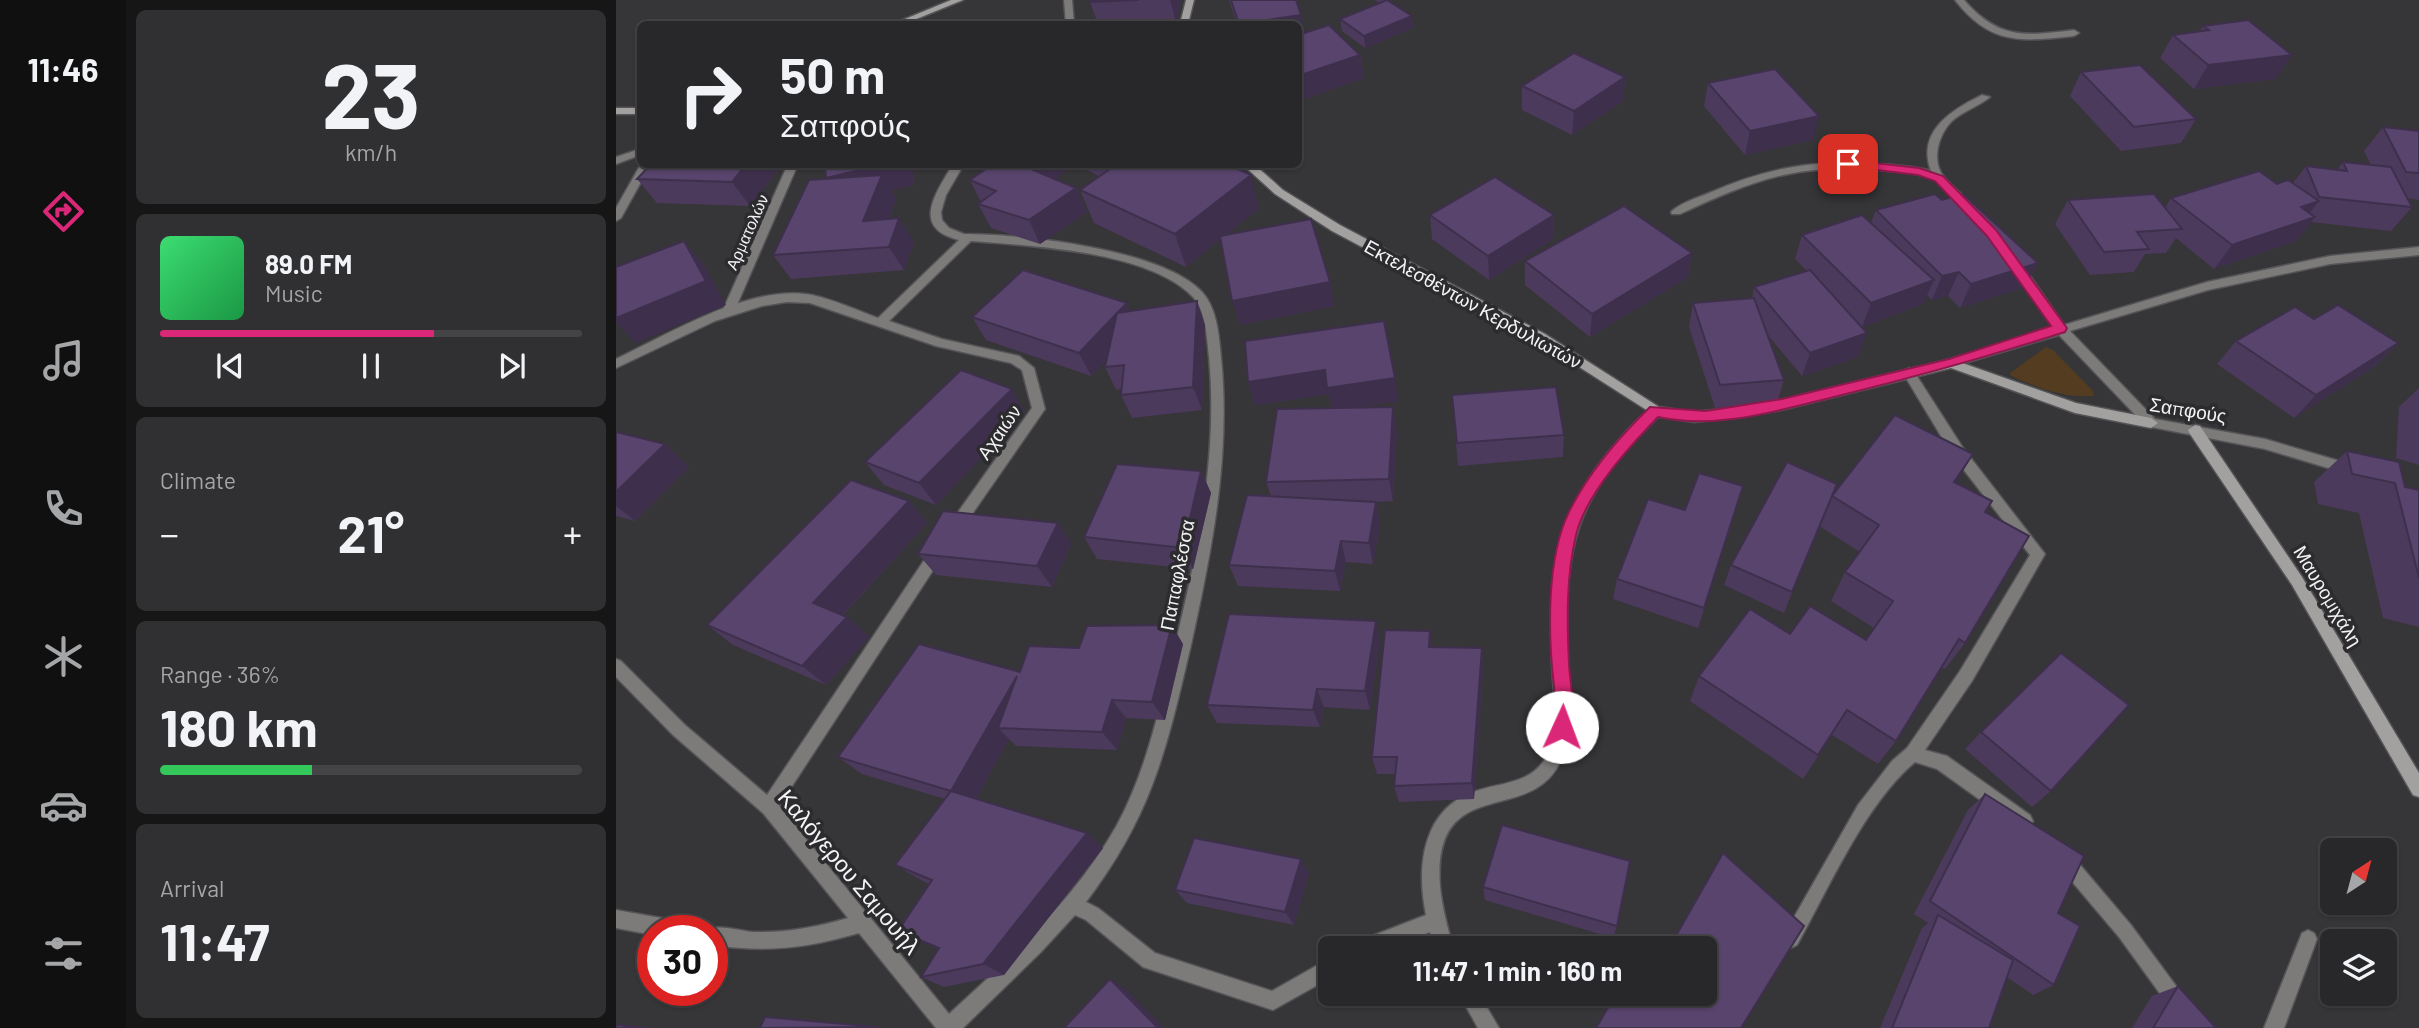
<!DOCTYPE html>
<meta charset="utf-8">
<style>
:root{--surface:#28282a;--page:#303032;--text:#f1f3f6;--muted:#a5a6a8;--line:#444447;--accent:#db2777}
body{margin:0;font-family:Barlow,sans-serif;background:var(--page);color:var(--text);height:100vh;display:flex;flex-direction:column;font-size:26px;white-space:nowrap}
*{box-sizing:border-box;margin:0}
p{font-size:23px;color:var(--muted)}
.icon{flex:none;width:38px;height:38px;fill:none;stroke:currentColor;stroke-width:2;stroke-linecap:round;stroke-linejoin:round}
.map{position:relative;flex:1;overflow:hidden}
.drawer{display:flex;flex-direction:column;gap:10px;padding:10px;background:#161617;width:490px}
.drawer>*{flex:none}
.hud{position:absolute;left:21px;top:21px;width:665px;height:147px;border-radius:10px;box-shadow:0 2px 5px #0004,0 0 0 2px var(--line);background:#28282a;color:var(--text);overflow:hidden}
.needle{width:46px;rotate:36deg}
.controls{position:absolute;left:1704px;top:838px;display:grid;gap:14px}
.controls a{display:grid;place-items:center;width:77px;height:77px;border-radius:10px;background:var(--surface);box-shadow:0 2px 5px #0004,0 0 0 2px var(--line);font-size:35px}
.speed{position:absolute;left:21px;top:915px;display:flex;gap:14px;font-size:35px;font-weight:700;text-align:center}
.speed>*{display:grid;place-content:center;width:91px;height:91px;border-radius:50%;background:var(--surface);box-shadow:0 2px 5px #0004,0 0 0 2px var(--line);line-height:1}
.speed .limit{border:10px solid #d22;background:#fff;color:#111}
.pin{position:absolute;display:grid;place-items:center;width:60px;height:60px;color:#fff;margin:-30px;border-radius:14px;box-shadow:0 4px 10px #0006}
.me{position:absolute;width:77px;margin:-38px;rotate:2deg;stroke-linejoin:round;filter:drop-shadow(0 0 5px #0008)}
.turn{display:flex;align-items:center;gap:24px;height:147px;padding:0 28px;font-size:32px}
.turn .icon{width:91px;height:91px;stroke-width:2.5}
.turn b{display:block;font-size:49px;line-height:60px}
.big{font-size:52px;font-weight:700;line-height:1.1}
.drawer .tile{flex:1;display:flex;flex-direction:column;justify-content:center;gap:10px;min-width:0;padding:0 24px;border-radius:10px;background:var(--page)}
.drawer .dial{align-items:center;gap:0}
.dial b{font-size:91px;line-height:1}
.song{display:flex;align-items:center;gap:21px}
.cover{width:84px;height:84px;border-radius:10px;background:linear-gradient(135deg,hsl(140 70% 55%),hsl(140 70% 35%))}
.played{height:7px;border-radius:4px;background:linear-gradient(90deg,var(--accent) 65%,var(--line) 65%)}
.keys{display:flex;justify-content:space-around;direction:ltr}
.heat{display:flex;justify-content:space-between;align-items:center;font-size:38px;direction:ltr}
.charge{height:10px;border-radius:5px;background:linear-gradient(90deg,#34c759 36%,var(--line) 0)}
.trip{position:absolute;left:702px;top:936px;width:399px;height:70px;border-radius:10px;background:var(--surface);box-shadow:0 2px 5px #0004,0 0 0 2px var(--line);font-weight:700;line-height:70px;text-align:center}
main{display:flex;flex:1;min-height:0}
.tabs{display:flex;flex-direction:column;width:126px;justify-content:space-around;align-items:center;background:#101011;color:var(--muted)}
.tabs .icon{width:49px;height:49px}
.tabs .on{color:var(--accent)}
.tabs b{font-size:32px;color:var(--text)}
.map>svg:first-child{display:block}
</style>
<main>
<nav class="tabs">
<b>11:46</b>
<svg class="icon on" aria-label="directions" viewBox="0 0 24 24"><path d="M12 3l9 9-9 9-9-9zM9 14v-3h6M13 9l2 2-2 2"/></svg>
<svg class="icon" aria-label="music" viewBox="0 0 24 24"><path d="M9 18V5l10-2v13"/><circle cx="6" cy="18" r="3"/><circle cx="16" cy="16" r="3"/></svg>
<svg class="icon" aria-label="phone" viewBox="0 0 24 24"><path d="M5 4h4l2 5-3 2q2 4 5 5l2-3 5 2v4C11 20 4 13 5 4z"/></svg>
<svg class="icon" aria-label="climate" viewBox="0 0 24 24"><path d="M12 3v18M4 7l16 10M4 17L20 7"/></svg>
<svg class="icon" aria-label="car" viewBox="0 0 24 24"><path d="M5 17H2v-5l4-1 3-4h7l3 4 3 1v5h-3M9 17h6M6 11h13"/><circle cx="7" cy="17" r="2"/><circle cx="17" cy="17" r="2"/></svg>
<svg class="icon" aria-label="filters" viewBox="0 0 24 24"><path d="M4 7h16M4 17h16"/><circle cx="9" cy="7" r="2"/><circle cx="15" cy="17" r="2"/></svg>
</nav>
<section class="drawer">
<div class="tile dial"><b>23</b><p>km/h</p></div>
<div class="tile">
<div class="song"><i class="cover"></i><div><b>89.0 FM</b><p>Music</p></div></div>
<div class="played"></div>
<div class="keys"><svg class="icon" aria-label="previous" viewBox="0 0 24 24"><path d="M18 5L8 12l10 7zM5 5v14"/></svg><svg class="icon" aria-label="pause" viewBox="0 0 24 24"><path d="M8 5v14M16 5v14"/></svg><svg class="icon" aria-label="next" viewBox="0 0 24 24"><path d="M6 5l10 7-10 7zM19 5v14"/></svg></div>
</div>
<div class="tile"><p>Climate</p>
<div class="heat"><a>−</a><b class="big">21°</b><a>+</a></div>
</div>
<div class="tile"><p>Range · 36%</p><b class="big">180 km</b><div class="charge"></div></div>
<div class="tile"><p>Arrival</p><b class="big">11:47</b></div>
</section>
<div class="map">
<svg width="1803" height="1028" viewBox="0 0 1803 1028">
<rect width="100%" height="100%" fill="#363538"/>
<path fill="#533c1f" d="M1430,347L1437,350L1477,391L1478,396C1447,398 1423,388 1395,376L1394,373Z"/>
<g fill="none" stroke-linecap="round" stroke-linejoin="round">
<defs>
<polygon id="lane" points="172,164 182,164 118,312 116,315 108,315 106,312"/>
<g id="street">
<polygon points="448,0 456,0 458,24 450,24"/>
<path d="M1339,0H1348C1383,40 1409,36 1458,30L1463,33L1458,36C1405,42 1374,45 1339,0Z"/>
<path d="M1366,95L1374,97C1363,106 1347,111 1336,121C1322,135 1315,161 1328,177C1336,187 1348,196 1357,205V209H1349C1340,199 1330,187 1318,180C1302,172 1283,172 1265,170C1181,163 1138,180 1064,214H1056L1055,212C1064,203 1081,198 1093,193C1150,168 1199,159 1262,164C1280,165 1298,166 1315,171C1300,132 1335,110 1366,95Z"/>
<polygon points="24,149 24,155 0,164 0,157"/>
<polygon points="25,164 35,164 5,218 0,221 0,208"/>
<path d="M337,164H348L330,195L325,212L326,220L333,228L348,234C406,234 546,249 586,292C601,308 603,336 605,357C615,454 596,550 575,645C564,691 554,738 537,783C521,826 498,865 470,902L482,908L539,953L656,991L714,958V978L657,1010L527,967L470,920L459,915L425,952L347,1028H320L243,933C191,948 151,953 96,945V931H89C100,923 123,931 138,932C170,933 201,927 232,918L147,813L57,735L0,677V659L5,661L69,725L151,795L317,547H327L329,551L327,555L163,806L333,1014C395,957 459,900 501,825C527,777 540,723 553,670C578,568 603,463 593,357C591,339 590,311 577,297C533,251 416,246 355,241L273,321L326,339L403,356L418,368L429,409L345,530H335L333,526L335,522L416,408L406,370L395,363L320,346L194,303L171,302L146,306L99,321L0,368V359C53,334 136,283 196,295C218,300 241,310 262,318L343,240C294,228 320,193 337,164Z"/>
<polygon points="1803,247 1803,255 1714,264 1592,290 1454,331 1539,419 1649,439 1737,465 1739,469 1737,473 1732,474 1649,449 1530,426 1443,335 1335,367 1329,363 1331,360 1438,328 1395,266 1401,262 1405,263 1448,325 1591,282 1714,256"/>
<path d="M1293,368L1297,370L1347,448L1429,554L1356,681L1309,750L1331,756L1414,815L1417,821L1414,827L1408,829L1402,827L1321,769L1299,762C1249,804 1213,888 1181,945L1175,948L1169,945L1166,939L1169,933L1242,805L1276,761L1291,748L1344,671L1414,555L1337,456L1287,373Z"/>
<path d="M1040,406L1045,408L1046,411L1045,414C958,499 947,542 952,661C953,692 959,725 947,755C920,831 816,768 824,886C826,908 832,928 837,948H819L814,932L772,948H741L743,941L810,915C800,867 806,808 860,791C883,783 911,784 927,762C946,736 937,694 936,664C934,580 936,521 991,454C1002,441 1025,412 1040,406Z"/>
<polygon points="1448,850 1454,853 1515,925 1591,1028 1569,1028 1503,937 1442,865 1439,859 1442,853"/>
<polygon points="0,910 68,922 74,925 77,931 37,931 37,935 0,928"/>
<polygon points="1692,930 1698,933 1701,939 1668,1028 1648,1028 1686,933"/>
<polygon points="843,994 863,994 883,1028 862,1028"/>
</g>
<g id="secondary">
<polygon points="335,0 347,0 288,24 277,24"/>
<polygon points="570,0 578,0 572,24 564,24"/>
<rect x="0" y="108" width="24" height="6"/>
<polygon points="626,164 638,164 667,190 724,225 929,334 1043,407 1078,412 1118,408 1165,400 1335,359 1460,403 1535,418 1542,423 1535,428 1459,413 1335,368 1165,410 1118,418 1078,422 1040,416 921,340 716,231 659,194"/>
<polygon points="1579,425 1584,426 1686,577 1803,773 1803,797 1797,795 1676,585 1574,434 1572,430"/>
</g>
</defs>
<use href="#lane" stroke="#545356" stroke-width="3"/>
<use href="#street" stroke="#545356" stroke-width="3"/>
<use href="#secondary" stroke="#545356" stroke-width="3"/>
<use href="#lane" fill="#7c7b7a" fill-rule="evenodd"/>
<use href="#street" fill="#7c7b7a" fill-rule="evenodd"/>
<use href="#secondary" fill="#a3a1a0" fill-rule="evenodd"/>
</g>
<g fill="#4c3a5d">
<polygon points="475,0 565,0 560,22 507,24 482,24 474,2"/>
<polygon points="613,0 680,0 689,33 744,55 748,78 682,101 682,24 621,24"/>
<polygon points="759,0 772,0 796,16 797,28 749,48 726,31 724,19 763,3"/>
<polygon points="1587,26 1660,79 1578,89 1544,58 1557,35 1584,31"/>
<polygon points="1465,72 1580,119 1565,143 1505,151 1454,96"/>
<polygon points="1009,77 1007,101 956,135 906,110 906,86"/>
<polygon points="1092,83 1197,140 1129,155 1088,106"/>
<polygon points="1767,127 1803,131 1803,200 1791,198 1796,207 1775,231 1695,222 1680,241 1598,269 1560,238 1550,253 1529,254 1518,272 1474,275 1439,224 1452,200 1549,208 1555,198 1661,184 1677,183 1690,166 1721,170 1727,162 1755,165 1748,151"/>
<polygon points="35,164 166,164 134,206 41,203 21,179"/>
<polygon points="209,164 296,164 298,185 275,190 280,199 273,219 298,242 288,270 175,279 157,255 211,179"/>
<polygon points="371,164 458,164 439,179 460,188 471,212 424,244 375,228 362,204 365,202 354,180 372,168"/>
<polygon points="463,164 611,164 643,208 610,235 718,306 624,325 604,239 570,267 478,223 464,190 483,176 464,167"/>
<polygon points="1326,200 1422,263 1409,287 1344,308 1332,296 1316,300 1311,295 1307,304 1246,327 1242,357 1186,376 1151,334 1168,380 1161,403 1099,408 1073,327 1077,303 1136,299 1138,287 1191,271 1179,259 1186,235 1255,223 1260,210"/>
<polygon points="814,215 938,215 937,239 873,280 816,239"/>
<polygon points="1076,253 1072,277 974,337 909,285 909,261"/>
<polygon points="511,303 514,311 589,325 586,410 516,418 505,395 505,389 500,390 489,367 491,359 475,376 370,340 356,317"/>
<polygon points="1698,319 1782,343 1759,366 1678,418 1601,364 1620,341"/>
<polygon points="632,382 782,401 734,408 777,407 781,430 777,501 758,502 760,502 764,524 757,564 730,562 724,591 622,586 613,565 655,496 650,482 716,408 713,394 639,405"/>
<polygon points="1803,388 1803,465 1780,458 1783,407"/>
<polygon points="836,395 948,435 947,457 842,466"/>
<polygon points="409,412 320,505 268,485 249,462"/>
<polygon points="0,432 49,444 73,467 19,521 0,516"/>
<polygon points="1731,451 1789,487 1803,490 1803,627 1767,618 1743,513 1702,504 1698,482"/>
<polygon points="1357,454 1340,483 1369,512 1349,643 1329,669 1325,667 1280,741 1262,764 1216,735 1187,779 1074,701 1083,676 1174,634 1250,640 1258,628 1215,601 1229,572 1244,552 1203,526 1168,613 1108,585 1115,565 1216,495"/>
<polygon points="585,471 595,493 577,569 481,559 468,537"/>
<polygon points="1127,486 1082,628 997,599 1001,579"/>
<polygon points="293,501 311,523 227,615 231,617 253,637 210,685 117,645 91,625"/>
<polygon points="442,523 455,544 436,587 320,575 302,554"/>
<polygon points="814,631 816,647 866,648 867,667 858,799 783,802 778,786 779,774 761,774 756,757"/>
<polygon points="764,640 754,710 708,707 704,727 601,723 591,705"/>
<polygon points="567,644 549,720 510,718 501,750 400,746 393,739 360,799 471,833 487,848 388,975 328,987 305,977 322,949 282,931 313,884 303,879 279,865 329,799 246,774 222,757 404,672 463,648"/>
<polygon points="1365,732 1435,791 1416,807 1349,749"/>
<polygon points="1369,794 1442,913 1438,985 1417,995 1391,977 1373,1028 1264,1028 1306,928 1312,923 1298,914 1352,810"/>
<polygon points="693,873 678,925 571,903 559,890"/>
<polygon points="867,887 1001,926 997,938 869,900"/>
<polygon points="1562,986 1600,1028 1516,1028 1536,996"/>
</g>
<g fill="#3e304c">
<polygon points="554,0 565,0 560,22"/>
<polygon points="685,15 690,38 682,39 682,24 624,24"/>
<polygon points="796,16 797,28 749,48 748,36"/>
<polygon points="744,55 748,78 682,101 682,76"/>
<polygon points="1676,55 1660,79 1578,89 1592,65"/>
<polygon points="1009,77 1007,101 956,135 958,111"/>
<polygon points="1203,116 1197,140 1129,155 1134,131"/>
<polygon points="130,164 166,164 134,206 116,182"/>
<polygon points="269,164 296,164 298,185 275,190 280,199 263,245 225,202 210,178"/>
<polygon points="416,164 458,164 425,190 414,166"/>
<polygon points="635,175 643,208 570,267 559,234"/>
<polygon points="460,188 471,212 424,244 413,220"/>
<polygon points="1703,201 1687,221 1699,217 1680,241 1598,269 1616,245 1685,207"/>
<polygon points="938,215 937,239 873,280 872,256"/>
<polygon points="283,218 298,242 288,270 273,247"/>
<polygon points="68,241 88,265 110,305 20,343 0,323 0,318"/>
<polygon points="1076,253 1072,277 974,337 976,314"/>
<polygon points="1422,263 1409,287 1344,308 1355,284"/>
<polygon points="1343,272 1332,296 1316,300 1326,276"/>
<polygon points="1318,280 1307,304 1246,327 1255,303"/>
<polygon points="714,282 718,306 624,325 616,301"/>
<polygon points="581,301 589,325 586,410 577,387"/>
<polygon points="511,303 521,327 501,313"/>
<polygon points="501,313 511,337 475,376 463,353"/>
<polygon points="1251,333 1242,357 1186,376 1194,353"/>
<polygon points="1782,343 1759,366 1678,418 1700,395"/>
<polygon points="709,370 779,378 782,401 716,411 713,394 639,405 632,382"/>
<polygon points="396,389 409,412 320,505 303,483"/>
<polygon points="777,407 781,430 777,501 773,479"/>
<polygon points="49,444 73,467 19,521 0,506 0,492"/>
<polygon points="1357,454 1339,485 1338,482"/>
<polygon points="585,471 595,493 577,569 567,548"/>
<polygon points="293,501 311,523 219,623 197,603"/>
<polygon points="760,502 764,524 757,564 753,543"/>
<polygon points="442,523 455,544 436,587 421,566"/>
<polygon points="725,541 730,562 724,591 719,571"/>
<polygon points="231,617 253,637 210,685 186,666"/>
<polygon points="760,621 764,640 754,710 749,691"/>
<polygon points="556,625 567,644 549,720 536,702"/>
<polygon points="814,631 817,650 813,647"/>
<polygon points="866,648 867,667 858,799 856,783"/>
<polygon points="401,676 382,728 393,739 356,807 335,791"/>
<polygon points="701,689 708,707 704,727 697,710"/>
<polygon points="496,700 510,718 501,750 486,732"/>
<polygon points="471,833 487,848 388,975 367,964"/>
<polygon points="685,859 693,873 678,925 669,912"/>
<polygon points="494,979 510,989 548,1028 542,1028"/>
</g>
<g fill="#58446c" stroke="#3e304c" stroke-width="2">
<polygon points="475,0 523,0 474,2"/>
<polygon points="615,0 680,0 685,15 623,24"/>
<polygon points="771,0 796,16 748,36 724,19"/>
<polygon points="1632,20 1676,55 1592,65 1557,35 1593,30 1587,26"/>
<polygon points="713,25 744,55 682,76 682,35"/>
<polygon points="958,53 1009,77 958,111 906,86"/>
<polygon points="1524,65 1580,119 1518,127 1465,72"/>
<polygon points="1159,69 1203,116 1134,131 1092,83"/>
<polygon points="1767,127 1803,131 1803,173 1790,172"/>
<polygon points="1727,162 1775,167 1796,207 1703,197 1690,166 1731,171"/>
<polygon points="35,164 130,164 116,182 21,179"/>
<polygon points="209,164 269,164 210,178"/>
<polygon points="377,164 403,164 460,188 413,220 362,204 380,191 354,180"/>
<polygon points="501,164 611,164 635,175 559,234 464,190"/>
<polygon points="1643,171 1661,184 1672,180 1703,201 1685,207 1699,217 1616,245 1555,198"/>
<polygon points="266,175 247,221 283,218 273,247 157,255 193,180"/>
<polygon points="879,177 938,215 872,256 814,215"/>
<polygon points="1319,194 1326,200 1347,194 1422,263 1355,284 1343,272 1326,276 1260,210"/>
<polygon points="1538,194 1566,229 1521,232 1533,249 1488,252 1452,200"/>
<polygon points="1008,206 1076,253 976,314 909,261"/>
<polygon points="1246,215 1318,280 1255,303 1186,235"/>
<polygon points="695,219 714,282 616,301 604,236"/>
<polygon points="68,241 90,281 0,318 0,267"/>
<polygon points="407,270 511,303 501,313 581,301 577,387 505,395 508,365 489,367 501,313 463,353 356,317"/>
<polygon points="1194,270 1251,333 1194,353 1138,287"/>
<polygon points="1138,298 1168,380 1104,385 1077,303"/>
<polygon points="1722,305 1782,343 1700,395 1620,341 1679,307 1698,319"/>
<polygon points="768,321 779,378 711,388 709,370 632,382 629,341"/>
<polygon points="345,370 396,389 303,483 249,462"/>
<polygon points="940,387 948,435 841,443 836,395"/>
<polygon points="777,407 773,479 650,482 661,409"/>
<polygon points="1279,415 1357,454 1338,482 1376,501 1369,512 1413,536 1349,643 1343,639 1280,741 1231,710 1202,755 1083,676 1134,609 1174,634 1194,606 1250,640 1277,601 1229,572 1263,525 1216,496"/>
<polygon points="0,432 49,444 0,492"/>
<polygon points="1731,451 1783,462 1789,487 1803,490 1803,578 1779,483 1736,474"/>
<polygon points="1171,462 1221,484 1176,592 1115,565"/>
<polygon points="501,464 585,471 567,548 468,537"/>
<polygon points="1083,473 1127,486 1088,608 1001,579 1032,499 1069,510"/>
<polygon points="235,480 293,501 197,603 231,617 186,666 91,625"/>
<polygon points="631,495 760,502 753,543 725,541 719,571 613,565"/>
<polygon points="327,511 442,523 421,566 302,554"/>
<polygon points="613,614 760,621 749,691 701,689 697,710 591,705"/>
<polygon points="556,625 536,702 496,700 486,732 382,728 401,676 335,791 222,757 303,644 404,672 413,646 463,648 471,626"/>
<polygon points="769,630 814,631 813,647 866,648 856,783 778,786 781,757 756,757"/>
<polygon points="1445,653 1513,705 1435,791 1365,732"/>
<polygon points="335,791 471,833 367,964 305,977 323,948 282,931 316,880 279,865"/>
<polygon points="1369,794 1468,856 1442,913 1464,926 1438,985 1314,901"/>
<polygon points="886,825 1014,861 1001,926 867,887"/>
<polygon points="578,838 685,859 669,912 559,890"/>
<polygon points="1107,853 1188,926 1125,1028 980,1028 1000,994 1088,994 1088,948 1053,948"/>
<polygon points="1322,915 1397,960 1373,1028 1276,1028"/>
<polygon points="494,979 542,1028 448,1028"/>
<polygon points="1562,986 1600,1028 1537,1028"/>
<polygon points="149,1017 262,1027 144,1028"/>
<polygon points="0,1025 34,1028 0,1028"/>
</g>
<path fill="#db2777" stroke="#8e194d" stroke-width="2" d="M1232,160L1303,168L1327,176L1380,230L1451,328L1449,332C1374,356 1299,377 1222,396C1164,410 1102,430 1042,417C1013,447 970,494 960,535C950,577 951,622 953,664C954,687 962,712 952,734L946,736L939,734C934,720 939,701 938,686C932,636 930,558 953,512C972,473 1003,437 1034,407L1090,411L1166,399L1333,359L1435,326L1371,236L1319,181L1302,175L1228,166V161Z"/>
<g text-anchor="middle" stroke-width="7" stroke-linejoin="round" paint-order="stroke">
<g font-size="16" fill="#f4f3f5" stroke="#2c2b2e">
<text transform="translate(131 232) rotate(-66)" y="6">Αρματολών</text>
</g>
<g font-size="19" fill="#f4f3f5" stroke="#2c2b2e">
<text transform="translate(857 304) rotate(29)" y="7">Εκτελεσθέντων Κερδυλιωτών</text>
<text transform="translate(1572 410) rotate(9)" y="7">Σαπφούς</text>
<text transform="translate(383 432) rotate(-55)" y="7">Αχαιών</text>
<text transform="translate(561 575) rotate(-79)" y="7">Παπαφλέσσα</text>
<text transform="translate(1712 596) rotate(59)" y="7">Μαυρομιχάλη</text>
</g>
<g font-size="23" fill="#f4f3f5" stroke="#2c2b2e">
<text transform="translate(233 872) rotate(50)" y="8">Καλόγερου Σαμουήλ</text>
</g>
</g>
</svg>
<div class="controls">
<a><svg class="needle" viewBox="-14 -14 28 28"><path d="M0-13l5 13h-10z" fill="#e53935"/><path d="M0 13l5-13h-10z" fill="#a5a6a8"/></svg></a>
<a><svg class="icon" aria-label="layers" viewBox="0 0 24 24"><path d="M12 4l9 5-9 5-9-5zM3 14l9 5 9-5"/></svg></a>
</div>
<div class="speed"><div class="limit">30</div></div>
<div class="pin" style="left:1232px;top:164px;background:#d93025"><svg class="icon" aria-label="arrive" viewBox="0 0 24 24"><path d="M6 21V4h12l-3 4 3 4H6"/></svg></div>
<svg class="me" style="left:946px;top:727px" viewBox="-20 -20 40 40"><circle r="19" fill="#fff"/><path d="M0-13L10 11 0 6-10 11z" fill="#db2777"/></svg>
<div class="trip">11:47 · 1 min · 160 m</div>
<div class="hud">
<div class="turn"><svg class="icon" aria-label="right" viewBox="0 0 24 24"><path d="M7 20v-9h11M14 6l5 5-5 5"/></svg><div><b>50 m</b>Σαπφούς</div></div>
</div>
</div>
</main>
